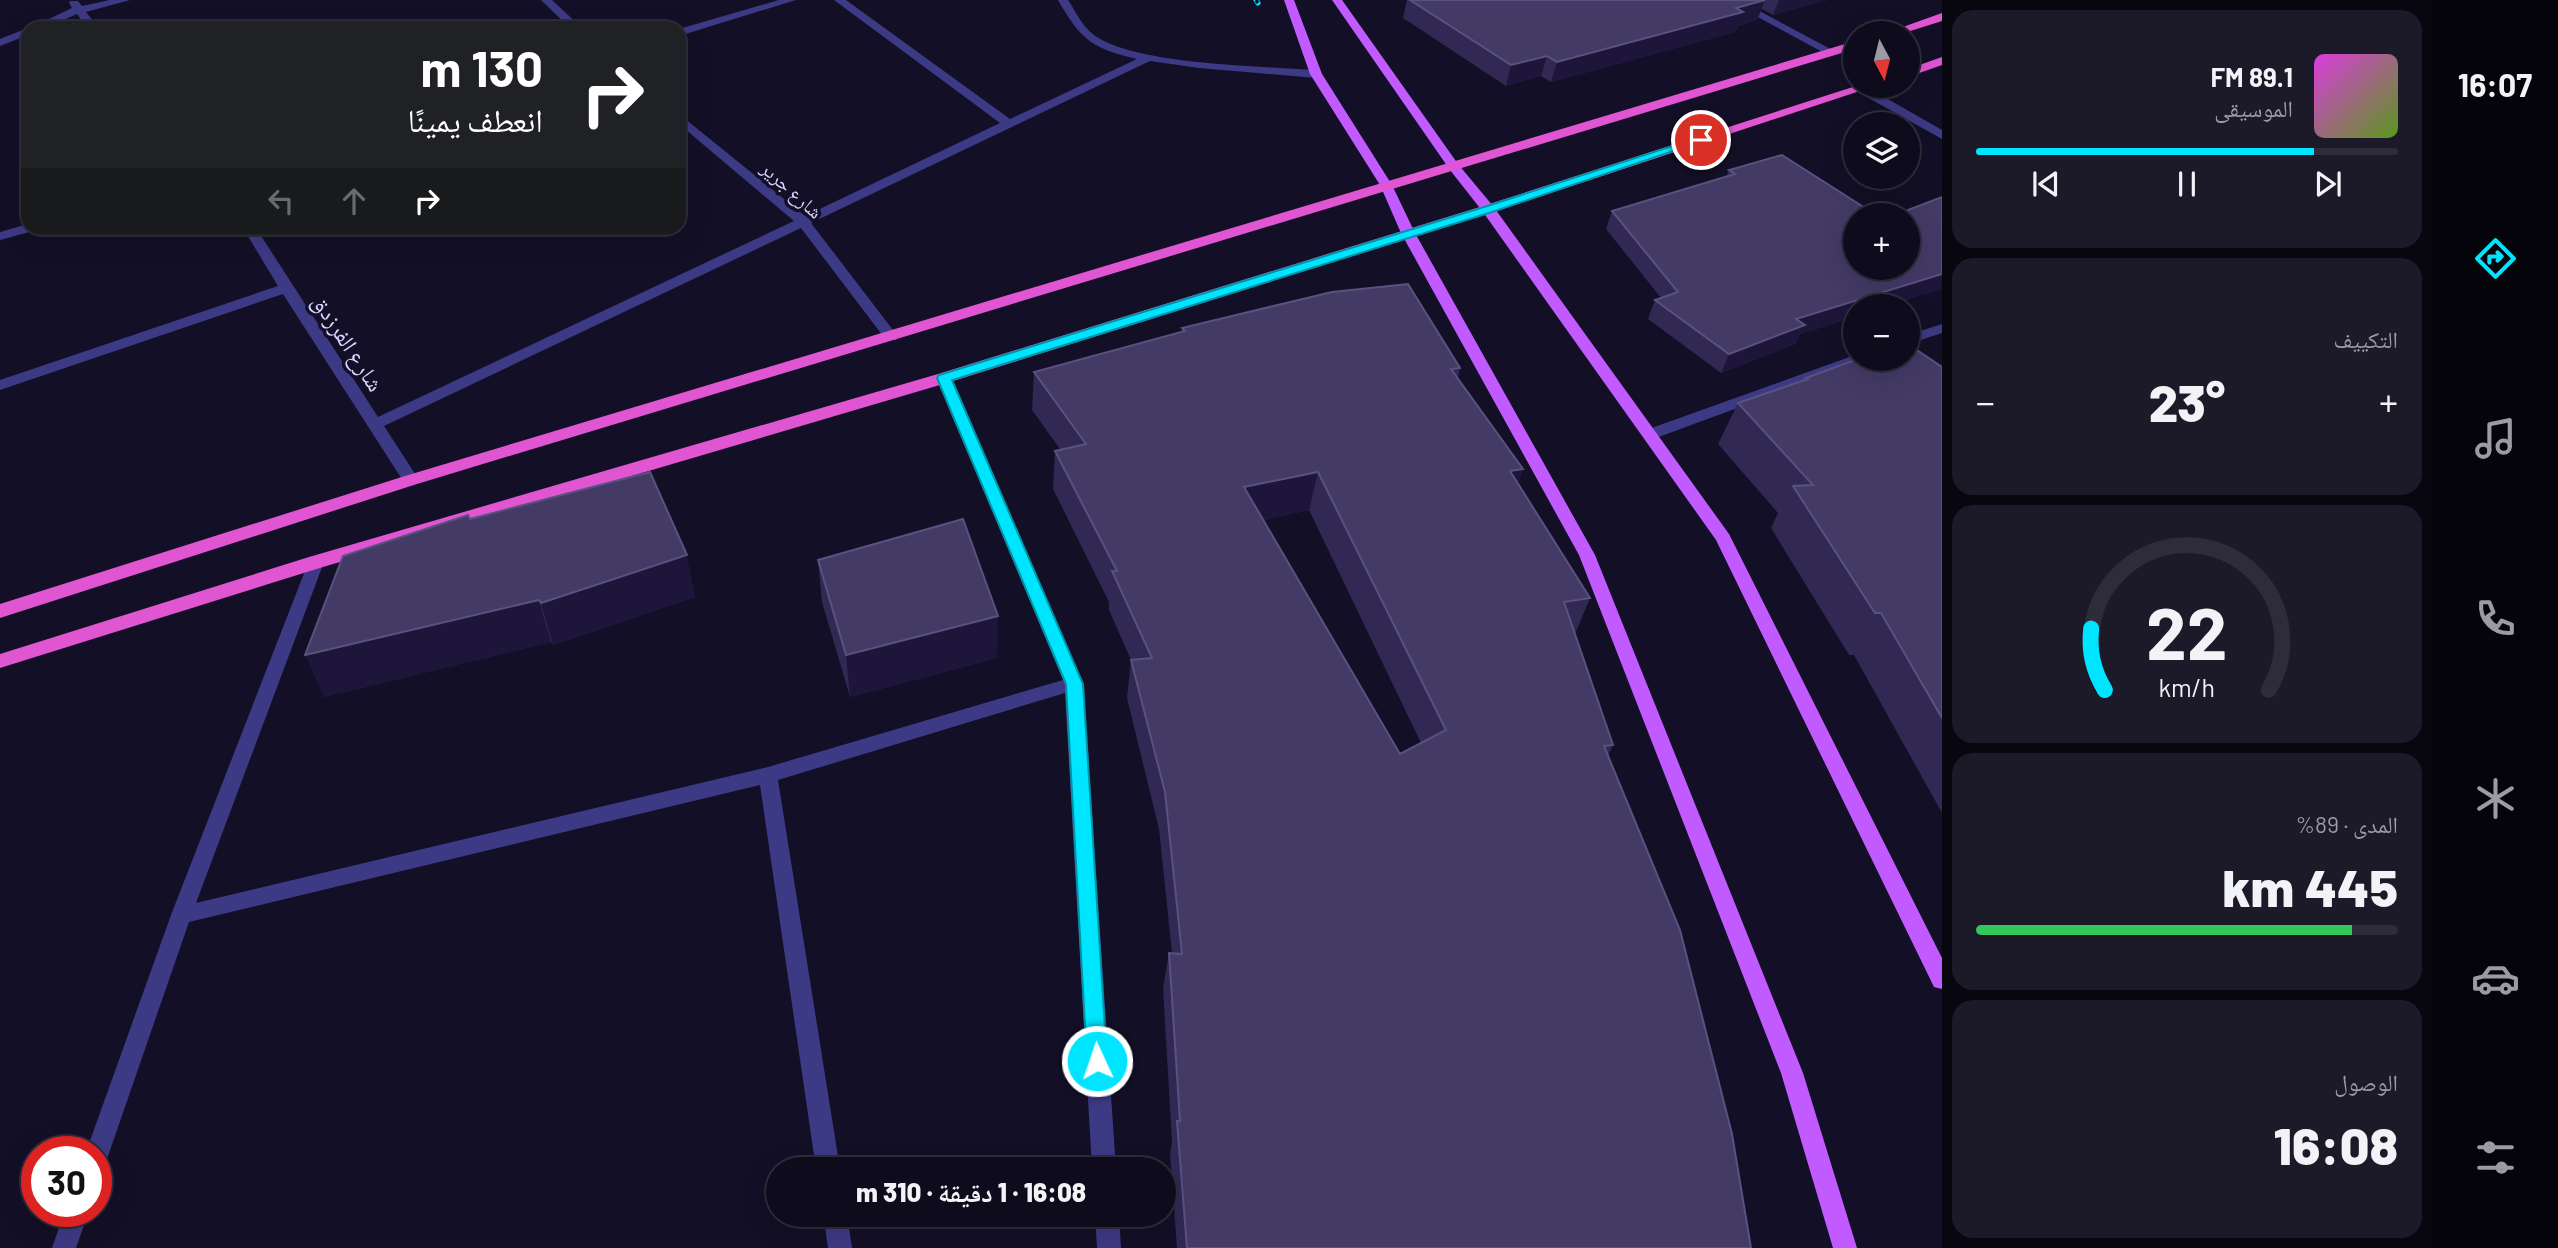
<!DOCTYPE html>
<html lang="ar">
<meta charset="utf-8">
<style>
:root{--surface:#0e0b1c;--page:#1c1929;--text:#f1f3f6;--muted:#9b9ba3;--line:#2e2b3b;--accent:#00e5ff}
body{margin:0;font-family:Barlow,"Noto Naskh Arabic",sans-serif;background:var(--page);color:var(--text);direction:rtl;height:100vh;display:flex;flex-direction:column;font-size:26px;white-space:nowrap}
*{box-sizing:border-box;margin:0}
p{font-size:23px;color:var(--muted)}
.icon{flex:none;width:38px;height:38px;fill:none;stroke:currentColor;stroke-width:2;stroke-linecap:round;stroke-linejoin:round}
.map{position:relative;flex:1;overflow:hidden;direction:ltr}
.side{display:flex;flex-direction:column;gap:10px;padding:10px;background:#08060f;width:490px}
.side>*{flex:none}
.banner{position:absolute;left:21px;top:21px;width:665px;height:214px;border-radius:21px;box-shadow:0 7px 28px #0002,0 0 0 2px var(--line);direction:rtl;background:#202124;color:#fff;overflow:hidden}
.needle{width:46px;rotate:173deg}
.buttons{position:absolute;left:1843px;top:21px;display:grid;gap:14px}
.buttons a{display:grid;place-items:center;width:77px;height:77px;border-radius:50%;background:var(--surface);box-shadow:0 7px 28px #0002,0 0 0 2px var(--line);font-size:35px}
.speed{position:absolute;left:21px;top:1136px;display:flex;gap:14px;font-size:35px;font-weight:700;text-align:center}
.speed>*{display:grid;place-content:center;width:91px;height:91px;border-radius:50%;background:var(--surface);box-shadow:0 7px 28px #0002,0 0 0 2px var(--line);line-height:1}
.speed .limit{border:10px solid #d22;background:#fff;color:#111}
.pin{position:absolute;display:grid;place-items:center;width:60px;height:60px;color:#fff;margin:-30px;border:4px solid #fff;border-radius:50%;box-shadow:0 2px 7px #0007}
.me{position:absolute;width:77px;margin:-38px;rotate:357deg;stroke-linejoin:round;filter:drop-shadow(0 0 5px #0008)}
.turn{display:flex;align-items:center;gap:24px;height:147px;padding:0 28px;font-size:32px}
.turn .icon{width:91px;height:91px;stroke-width:2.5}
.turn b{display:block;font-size:49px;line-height:60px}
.lanes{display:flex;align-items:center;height:66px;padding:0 28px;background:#0003;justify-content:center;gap:35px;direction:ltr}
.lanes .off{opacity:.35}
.big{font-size:52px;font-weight:800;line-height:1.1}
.side .tile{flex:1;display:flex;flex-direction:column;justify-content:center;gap:10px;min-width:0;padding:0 24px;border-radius:21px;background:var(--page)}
.side .dial{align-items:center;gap:0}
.dial svg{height:182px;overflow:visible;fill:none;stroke:var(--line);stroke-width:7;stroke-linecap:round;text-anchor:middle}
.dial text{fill:var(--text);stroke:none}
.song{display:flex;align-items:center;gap:21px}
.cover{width:84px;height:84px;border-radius:10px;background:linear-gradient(135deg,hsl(300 70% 55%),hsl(90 70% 35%))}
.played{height:7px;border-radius:4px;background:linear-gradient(90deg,var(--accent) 80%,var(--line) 80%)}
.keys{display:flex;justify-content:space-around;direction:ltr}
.heat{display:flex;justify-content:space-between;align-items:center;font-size:38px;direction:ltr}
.charge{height:10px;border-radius:5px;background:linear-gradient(90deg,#34c759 89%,var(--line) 0)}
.trip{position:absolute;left:766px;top:1157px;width:410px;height:70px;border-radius:35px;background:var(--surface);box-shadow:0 7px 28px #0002,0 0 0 2px var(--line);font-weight:800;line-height:70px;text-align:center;direction:rtl}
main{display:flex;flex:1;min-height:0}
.tabs{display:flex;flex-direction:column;width:126px;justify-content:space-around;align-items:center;background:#06040b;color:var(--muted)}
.tabs .icon{width:49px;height:49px}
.tabs .active{color:var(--accent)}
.tabs b{font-size:32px;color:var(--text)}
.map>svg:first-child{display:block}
</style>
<main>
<nav class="tabs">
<b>16:07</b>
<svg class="icon active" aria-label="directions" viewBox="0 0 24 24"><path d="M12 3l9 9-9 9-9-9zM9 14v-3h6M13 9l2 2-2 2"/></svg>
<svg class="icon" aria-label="music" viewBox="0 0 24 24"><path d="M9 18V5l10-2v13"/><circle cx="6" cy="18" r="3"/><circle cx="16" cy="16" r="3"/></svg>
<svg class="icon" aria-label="phone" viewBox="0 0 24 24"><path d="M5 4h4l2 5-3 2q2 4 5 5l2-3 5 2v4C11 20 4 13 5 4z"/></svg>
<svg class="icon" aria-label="climate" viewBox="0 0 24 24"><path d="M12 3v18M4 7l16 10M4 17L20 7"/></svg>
<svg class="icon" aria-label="car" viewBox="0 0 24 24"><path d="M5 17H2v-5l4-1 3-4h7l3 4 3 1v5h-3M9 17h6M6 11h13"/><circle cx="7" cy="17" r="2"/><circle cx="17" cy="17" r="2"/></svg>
<svg class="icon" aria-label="filters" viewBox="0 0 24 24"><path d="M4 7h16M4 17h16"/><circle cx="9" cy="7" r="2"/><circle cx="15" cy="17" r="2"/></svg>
</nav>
<section class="side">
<div class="tile">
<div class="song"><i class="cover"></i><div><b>89.1 FM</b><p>الموسيقى</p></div></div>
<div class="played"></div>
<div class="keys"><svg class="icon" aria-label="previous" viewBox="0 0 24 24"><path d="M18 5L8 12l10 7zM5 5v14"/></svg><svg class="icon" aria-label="pause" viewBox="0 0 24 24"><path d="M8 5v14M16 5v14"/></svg><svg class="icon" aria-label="next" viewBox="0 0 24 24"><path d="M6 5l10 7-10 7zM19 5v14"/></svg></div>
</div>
<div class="tile"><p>التكييف</p>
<div class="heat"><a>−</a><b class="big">23°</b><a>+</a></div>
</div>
<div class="tile dial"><svg viewBox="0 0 100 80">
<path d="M14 69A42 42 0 1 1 86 69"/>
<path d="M14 69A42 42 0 0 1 8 42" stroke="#00e5ff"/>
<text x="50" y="56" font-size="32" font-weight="700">22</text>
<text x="50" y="72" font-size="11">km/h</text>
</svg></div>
<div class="tile"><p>المدى · 89%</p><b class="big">445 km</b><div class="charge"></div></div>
<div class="tile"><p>الوصول</p><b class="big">16:08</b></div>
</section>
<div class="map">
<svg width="1942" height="1248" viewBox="0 0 1942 1248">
<rect width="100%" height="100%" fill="#130f26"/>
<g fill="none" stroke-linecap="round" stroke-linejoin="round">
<g fill="#3d3a85" fill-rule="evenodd">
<polygon points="110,0 130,0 86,12 99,28 87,28 77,14 45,28 30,28 72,8 69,3 70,1 78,1 82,6"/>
<polygon points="541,0 552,0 582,28 570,28"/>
<polygon points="779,0 796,0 679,36 679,29"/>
<path d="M834,0H846L1010,119L1137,59C1091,48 1081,40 1058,0H1068C1076,12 1082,26 1094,35C1135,65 1262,66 1316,70L1322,74L1316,78L1199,68L1150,61L811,223L896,334L898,337L896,340H886L801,228L384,426L419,480L411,485L405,484L283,294L0,390V380L278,286L243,228H256L378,417L794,221L679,124V114L805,216L1000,123Z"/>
<polygon points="1726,0 1739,0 1838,53 1828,55"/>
<polygon points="28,28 28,35 0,46 0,39"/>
<polygon points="1856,86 1865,86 1942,130 1942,139 1856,91"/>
<polygon points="28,224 28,228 34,228 33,231 0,240 0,232"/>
<polygon points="1942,324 1942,333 1908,344 1908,335"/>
<polygon points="1855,355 1855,359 1864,359 1862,362 1656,438 1646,438 1643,434 1646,430"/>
<polygon points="944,373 951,378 1083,684 1116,1169 1092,1169 1065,693 778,780 840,1169 816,1169 760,785 189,922 108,1156 104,1164 96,1167 96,1152 86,1152 171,915 310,558 316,556 324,562 196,903 768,767 1063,680 937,378"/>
<polygon points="65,1211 89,1211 76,1248 52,1248"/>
<polygon points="823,1214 847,1214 852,1248 828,1248"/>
<polygon points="1095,1214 1119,1214 1121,1248 1097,1248"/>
</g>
<g fill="#c25bff" fill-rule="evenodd">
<polygon points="1284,0 1294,0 1322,74 1392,185 1415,233 1595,555 1803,1073 1857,1248 1833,1248 1781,1073 1579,555 1401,233 1380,185 1310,74"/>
<polygon points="1332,0 1342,0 1458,164 1493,206 1729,534 1942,958 1942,989 1934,987 1716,540 1483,212 1450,170"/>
</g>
<g fill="#e055d1" fill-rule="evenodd">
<polygon points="1942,13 1942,21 1904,33 1886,33"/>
<polygon points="1855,41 1855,49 417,484 0,618 0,604 405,476"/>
<polygon points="1942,57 1942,65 1908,77 1908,69"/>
<polygon points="1856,86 1875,86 1493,212 950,382 323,567 0,668 0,654 309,557 938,374 1483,206"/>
</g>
<defs>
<polyline id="rail" points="1256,0 1258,3"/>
</defs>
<use href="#rail" stroke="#00e5ff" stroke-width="5"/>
<use href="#rail" stroke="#130f26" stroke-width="3.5" stroke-dasharray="11" stroke-linecap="butt"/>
</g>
<g fill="#312854" fill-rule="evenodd">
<polygon points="1407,0 1827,0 1773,15 1762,9 1757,20 1738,26 1735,32 1551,82 1541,76 1506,86 1403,18"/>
<polygon points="1782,155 1855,306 1855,317 1800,334 1795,344 1721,373 1648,319 1655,300 1661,298 1606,229 1612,211 1726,177 1729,170"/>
<path d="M1182,328L1460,368L1458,378L1523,469L1518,484L1590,598L1575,634L1613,745L1608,756L1751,1248H1177L1170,1153L1172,1142L1163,988L1169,953H1172L1159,829L1127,698L1131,660L1109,610V602L1053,489L1055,451L1060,449L1032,410L1034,372L1182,332ZM1309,510L1421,743L1400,754L1263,520Z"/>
<polygon points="1942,367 1942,813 1854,655 1849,655 1771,528 1778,513 1718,444 1738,403 1804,381 1806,378"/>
<polygon points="470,519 695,597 553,645 551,642 324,697"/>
<polygon points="818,560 997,658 850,697 822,602"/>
</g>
<g fill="#1d163a">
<polygon points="1765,0 1757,20 1738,26 1735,32 1551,82 1557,62"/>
<polygon points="1779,0 1827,0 1773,15"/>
<polygon points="1547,56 1541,76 1506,86 1511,65"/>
<polygon points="1942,274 1942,289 1888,306 1855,306 1855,317 1800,334 1795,344 1721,373 1729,354 1796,319"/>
<polygon points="1523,469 1510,508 1510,471"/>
<polygon points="1318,472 1309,510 1237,525 1244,487"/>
<polygon points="687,555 695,597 553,645 541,603"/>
<polygon points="539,600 551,642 324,697 305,655"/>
<polygon points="998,616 997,658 850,697 846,655"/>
</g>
<g fill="#433a66" stroke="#5a527e" stroke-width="2" fill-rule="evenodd">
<polygon points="1410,0 1765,0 1736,8 1743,12 1557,62 1547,56 1511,65"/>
<polygon points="1782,155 1876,215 1855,215 1855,268 1908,268 1908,215 1895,215 1942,197 1942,274 1796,319 1805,325 1729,354 1655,300 1678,292 1612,211 1735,174 1729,170"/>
<path d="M1408,284L1460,368L1451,369L1523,469L1510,471L1590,598L1564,602L1613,745L1604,746L1680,930L1732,1134L1751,1248H1187L1177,1121H1180L1169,953L1182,954L1165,792L1131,660L1152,658L1112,571H1117L1055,451L1086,444L1034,372L1185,331L1182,328L1332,292ZM1318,472L1446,730L1400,754L1244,487Z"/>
<polygon points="1908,344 1942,367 1942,718 1881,613 1875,613 1793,486 1813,485 1738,403 1808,379 1806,378 1858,359 1908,359"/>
<polygon points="650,472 687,555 541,603 539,600 305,655 343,556 468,515 470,519"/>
<polygon points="963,519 998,616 846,655 818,560"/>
</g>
<polygon fill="#00e5ff" stroke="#0095a6" stroke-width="2" points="1697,138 1706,140 1492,212 952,380 1083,684 1107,1061 1105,1068 1097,1070 1090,1068 1087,1061 1066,684 937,378 939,375 1484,207"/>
<g text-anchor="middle" stroke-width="7" stroke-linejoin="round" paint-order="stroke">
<g font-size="19" fill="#d9d4ff" stroke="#130f26">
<text transform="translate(792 190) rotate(42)" y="7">شارع جرير</text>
</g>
<g font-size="23" fill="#d9d4ff" stroke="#130f26">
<text transform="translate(348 343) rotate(57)" y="8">شارع الفرزدق</text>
</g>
</g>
</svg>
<div class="buttons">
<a><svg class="needle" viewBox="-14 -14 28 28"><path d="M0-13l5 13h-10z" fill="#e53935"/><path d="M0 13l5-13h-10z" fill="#9b9ba3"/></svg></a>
<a><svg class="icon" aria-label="layers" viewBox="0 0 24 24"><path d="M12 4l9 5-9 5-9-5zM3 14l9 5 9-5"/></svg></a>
<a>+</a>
<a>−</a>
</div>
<div class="speed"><div class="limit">30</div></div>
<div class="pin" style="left:1701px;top:140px;background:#d93025"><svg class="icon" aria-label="arrive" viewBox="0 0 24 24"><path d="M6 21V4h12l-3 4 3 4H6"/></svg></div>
<svg class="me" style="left:1097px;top:1061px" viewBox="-20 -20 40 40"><circle r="17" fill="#00e5ff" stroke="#fff" stroke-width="3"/><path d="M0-11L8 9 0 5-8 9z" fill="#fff"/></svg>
<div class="trip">16:08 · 1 دقيقة · 310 m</div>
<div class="banner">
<div class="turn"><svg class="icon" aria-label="right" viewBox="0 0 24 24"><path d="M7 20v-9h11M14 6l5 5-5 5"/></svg><div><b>130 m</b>انعطف يمينًا</div></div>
<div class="lanes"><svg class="icon off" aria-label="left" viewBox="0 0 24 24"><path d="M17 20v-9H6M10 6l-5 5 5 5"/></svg><svg class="icon off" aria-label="ahead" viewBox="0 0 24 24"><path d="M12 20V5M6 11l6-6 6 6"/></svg><svg class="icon" aria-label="right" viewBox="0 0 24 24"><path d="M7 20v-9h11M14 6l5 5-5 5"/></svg></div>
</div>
</div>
</main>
